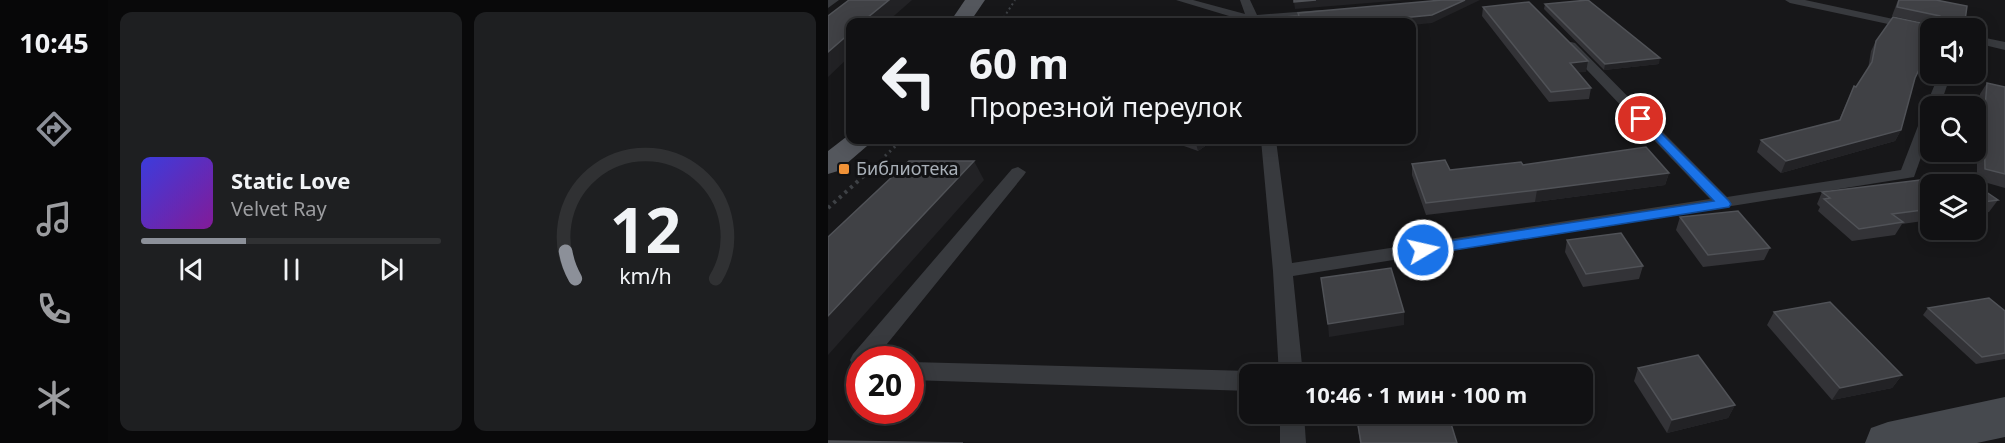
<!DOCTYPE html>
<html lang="ru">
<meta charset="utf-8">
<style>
:root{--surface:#111113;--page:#1e1f21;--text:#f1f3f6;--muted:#9c9da0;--line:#303133;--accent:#8c9099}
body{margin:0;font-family:"Noto Sans",sans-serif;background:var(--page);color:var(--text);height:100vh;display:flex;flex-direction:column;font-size:22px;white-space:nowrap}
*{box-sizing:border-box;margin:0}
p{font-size:20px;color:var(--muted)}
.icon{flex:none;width:33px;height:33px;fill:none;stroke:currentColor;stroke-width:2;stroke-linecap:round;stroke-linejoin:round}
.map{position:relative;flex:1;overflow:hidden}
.side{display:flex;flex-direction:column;gap:12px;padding:12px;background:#09090a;width:720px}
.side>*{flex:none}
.top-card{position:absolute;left:18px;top:18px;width:570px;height:126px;border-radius:12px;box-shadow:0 3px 15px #0003,0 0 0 2px var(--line);background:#111113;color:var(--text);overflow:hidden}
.tools{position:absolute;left:1092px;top:18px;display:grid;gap:12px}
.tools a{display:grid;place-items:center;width:66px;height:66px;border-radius:12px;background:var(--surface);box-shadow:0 3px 15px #0003,0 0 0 2px var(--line);font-size:30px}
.speed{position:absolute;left:18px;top:346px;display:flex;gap:12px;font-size:30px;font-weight:700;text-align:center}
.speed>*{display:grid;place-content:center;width:78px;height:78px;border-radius:50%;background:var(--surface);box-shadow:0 3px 15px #0003,0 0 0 2px var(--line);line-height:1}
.speed .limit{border:9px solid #d22;background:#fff;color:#111}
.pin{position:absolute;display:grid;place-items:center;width:51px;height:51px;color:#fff;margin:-26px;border:3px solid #fff;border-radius:50%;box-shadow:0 2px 6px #0007}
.me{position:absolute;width:66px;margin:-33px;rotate:81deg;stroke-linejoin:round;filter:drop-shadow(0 0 4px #0008)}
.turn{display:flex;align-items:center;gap:21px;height:126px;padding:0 24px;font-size:27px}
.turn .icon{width:78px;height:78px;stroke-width:2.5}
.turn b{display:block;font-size:42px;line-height:51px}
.side .card{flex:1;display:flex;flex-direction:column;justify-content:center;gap:9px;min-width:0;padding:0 21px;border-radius:12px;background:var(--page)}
.side .dial{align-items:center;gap:0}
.dial svg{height:156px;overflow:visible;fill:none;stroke:var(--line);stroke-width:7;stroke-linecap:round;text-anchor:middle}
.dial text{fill:var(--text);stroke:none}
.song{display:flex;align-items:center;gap:18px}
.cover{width:72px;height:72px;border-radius:9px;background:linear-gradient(135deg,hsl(240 70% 55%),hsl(290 70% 35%))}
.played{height:6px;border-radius:3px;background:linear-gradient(90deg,var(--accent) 35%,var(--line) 35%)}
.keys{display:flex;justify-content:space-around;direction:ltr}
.side .tiles{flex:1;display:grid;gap:12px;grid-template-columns:repeat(2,1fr)}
.trip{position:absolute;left:411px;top:364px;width:354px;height:60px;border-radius:12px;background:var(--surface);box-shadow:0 3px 15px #0003,0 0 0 2px var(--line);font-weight:700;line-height:60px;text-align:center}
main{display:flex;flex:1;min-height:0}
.dock{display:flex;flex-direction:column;width:108px;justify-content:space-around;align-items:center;background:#070708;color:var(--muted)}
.dock .icon{width:42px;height:42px}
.dock .active{color:var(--accent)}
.dock b{font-size:27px;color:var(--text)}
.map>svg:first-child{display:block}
</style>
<main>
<nav class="dock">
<b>10:45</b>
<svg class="icon active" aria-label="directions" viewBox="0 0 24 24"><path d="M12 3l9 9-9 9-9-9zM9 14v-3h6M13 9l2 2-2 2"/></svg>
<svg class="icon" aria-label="music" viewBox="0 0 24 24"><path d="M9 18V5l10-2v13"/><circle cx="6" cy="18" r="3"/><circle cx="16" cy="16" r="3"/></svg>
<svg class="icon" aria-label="phone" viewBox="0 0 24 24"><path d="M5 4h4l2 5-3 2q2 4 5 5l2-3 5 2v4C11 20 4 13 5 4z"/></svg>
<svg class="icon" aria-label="climate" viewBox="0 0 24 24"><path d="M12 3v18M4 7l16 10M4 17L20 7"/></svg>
</nav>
<section class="side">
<div class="tiles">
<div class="card">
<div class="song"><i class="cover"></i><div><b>Static Love</b><p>Velvet Ray</p></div></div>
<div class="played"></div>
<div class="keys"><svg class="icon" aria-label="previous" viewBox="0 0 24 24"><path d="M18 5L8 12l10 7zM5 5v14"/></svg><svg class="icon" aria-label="pause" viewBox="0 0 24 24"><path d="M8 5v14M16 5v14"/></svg><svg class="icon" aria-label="next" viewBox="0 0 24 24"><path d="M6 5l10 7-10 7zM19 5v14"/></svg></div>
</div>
<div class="card dial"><svg viewBox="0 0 100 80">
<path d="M14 69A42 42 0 1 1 86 69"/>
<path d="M14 69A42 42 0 0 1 9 55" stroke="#8c9099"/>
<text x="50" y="56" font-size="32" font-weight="700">12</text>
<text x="50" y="72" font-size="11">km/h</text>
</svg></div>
</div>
</section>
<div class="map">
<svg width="1177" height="443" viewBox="0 0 1177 443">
<rect width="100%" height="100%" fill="#171719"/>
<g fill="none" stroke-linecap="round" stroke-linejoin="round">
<polyline stroke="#3e4145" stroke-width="2" stroke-dasharray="2 3" stroke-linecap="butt" points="173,22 187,0"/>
<g stroke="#3e4145" stroke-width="3" stroke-dasharray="2 4" stroke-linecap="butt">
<polyline points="57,156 74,140"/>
<polyline points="39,173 48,165"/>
</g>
<polyline stroke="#3e4145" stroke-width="4" stroke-dasharray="3 4.5" stroke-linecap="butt" points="0,208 40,172"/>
<g fill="#383a3e" fill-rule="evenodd">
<polygon points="0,0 11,0 0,8"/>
<polygon points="348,0 365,0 417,14 412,0 422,0 429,15 494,10 499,13 494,16 421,22"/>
<polygon points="957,0 977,0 1107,28 1102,28 1102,33 962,3"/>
<polygon points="1148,36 1177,42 1177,50 1148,43"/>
<polygon points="743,42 747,43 899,197 1073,170 1095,113 1100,109 1098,106 1111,74 1123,74 1112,106 1102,106 1102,132 1086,177 465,276 475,375 451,375 445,271 433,140 448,140 464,263 882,199 739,49 739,43"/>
<polygon points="190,167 198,172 196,175 46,360 32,360 32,369 25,366 22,360 25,354 184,169"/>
<polygon points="82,362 422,371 431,375 422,375 422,391 82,380"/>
<polygon points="452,414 476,414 478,443 452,443"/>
</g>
<polygon fill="#46494e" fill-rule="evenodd" points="1177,397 1177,437 1149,443 1037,443 1043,428 1060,422"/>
<g fill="#54575d" fill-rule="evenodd">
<polygon points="137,0 157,0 142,22 122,22"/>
<polygon points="22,134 22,140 46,140 10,171 0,174 0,151"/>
</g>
</g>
<g fill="#333337">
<polygon points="1070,0 1108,0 1139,6 1102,28 1102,50 1101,50 1087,78 1073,130 1067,141 953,173 929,152 933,140 1011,120 1026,86 1028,87 1040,69 1043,51 1048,41 1101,24 1064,16"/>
<polygon points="717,4 831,64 776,70 716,9"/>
<polygon points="655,7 758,72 750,72 763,88 761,99 721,102 654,16"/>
<polygon points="1159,83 1177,87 1177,188 1149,180 1149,131 1152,94"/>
<polygon points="339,140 386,140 370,151"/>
<polygon points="584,164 622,170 695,165 841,173 837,185 707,202 598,215 584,175"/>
<polygon points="1102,184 1102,220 1074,224 1067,235 1024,241 990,211 992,207 989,204 994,192"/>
<polygon points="1148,185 1170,200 1161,212 1148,214"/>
<polygon points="852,217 942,248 936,260 875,267 848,230"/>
<polygon points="739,240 815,266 811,279 755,287 737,252"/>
<polygon points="1100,308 1177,311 1177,359 1148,364 1095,315"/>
<polygon points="946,312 1074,375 1064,388 1004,400 939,325"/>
<polygon points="810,368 907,405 900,418 839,433 806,381"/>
<polygon points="528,414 629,443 532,443"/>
</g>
<g fill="#222225">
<polygon points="61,0 84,0 59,22 34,22"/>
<polygon points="488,0 577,0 467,9 466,2"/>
<polygon points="637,0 652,0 604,23 584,25 584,22 532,22"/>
<polygon points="22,33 22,56 0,77 0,52"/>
<polygon points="832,58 831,64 776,70 777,64"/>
<polygon points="760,61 758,72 741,73 742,63"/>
<polygon points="1073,130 1067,141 953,173 958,161"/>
<polygon points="367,140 386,140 370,151"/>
<polygon points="146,161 156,180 0,355 0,316"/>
<polygon points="841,173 837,185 707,202 709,190"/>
<polygon points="576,312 576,325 501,337 500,324"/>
<polygon points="1074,375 1064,388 1004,400 1012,388"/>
<polygon points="907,405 900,418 839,433 844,420"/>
</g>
<g fill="#404145" stroke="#505257" stroke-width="1.5">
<polygon points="21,0 61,0 34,22 22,22 22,33 0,52 0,16"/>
<polygon points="466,0 488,0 466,2"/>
<polygon points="614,0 637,0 604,15 532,22 458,22 456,17 471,16 470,13"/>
<polygon points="760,0 832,58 777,64 717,4"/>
<polygon points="1071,0 1108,0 1139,6 1136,28 1102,28 1102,47 1087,78 1073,130 958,161 933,140 1012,120 1026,86 1028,87 1044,62 1048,41 1065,17 1107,26 1109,21 1113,20 1112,16 1069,7"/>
<polygon points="701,2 760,61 742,63 763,88 723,92 655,7"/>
<polygon points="1159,83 1177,87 1177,174 1157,169 1156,120"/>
<polygon points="818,147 841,173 709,190 598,203 584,164 617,160 622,170 693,162 695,165"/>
<polygon points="81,161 146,161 0,316 0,237"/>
<polygon points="1133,175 1147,184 1102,184 1102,209 1064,214 1075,222 1031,229 996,199 1002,198 994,192"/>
<polygon points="1148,185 1170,200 1148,203"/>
<polygon points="910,211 942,248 880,255 852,217"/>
<polygon points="793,233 815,266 758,274 739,240"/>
<polygon points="563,268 576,312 500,324 493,278"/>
<polygon points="1161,298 1177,311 1177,353 1154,357 1100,308"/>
<polygon points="1002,302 1074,375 1012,388 946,312"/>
<polygon points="870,355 907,405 844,420 810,368"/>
<polygon points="528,414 620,414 629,443 533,443"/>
<polygon points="0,441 135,443 0,443"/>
</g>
<polygon fill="#1a73e8" stroke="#114b97" stroke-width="1.5" points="813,116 817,117 901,201 903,204 901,207 595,255 587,250 595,245 886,201 810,121 810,117"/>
<rect fill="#f09237" stroke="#121214" stroke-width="2" x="10" y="163" width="12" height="12" rx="3"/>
<g text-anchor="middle" stroke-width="6" stroke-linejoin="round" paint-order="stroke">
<g font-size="18" fill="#a9b0b8" stroke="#121214" text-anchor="start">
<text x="28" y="175">Библиотека</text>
</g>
</g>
</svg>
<div class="tools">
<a><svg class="icon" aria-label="sound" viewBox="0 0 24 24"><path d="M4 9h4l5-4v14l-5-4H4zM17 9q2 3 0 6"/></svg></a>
<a><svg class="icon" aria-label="search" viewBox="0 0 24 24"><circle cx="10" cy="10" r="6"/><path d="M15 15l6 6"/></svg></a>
<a><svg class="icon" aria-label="layers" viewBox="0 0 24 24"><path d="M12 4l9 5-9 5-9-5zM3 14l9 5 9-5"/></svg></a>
</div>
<div class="speed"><div class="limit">20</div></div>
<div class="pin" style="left:813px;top:119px;background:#d93025"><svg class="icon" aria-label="arrive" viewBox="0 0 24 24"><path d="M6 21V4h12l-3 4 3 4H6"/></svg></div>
<svg class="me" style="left:595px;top:250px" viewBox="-20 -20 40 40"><circle r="17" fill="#1a73e8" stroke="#fff" stroke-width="3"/><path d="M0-11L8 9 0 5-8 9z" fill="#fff"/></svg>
<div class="trip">10:46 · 1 мин · 100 m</div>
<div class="top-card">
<div class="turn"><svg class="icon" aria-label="left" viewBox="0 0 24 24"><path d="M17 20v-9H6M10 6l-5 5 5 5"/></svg><div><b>60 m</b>Прорезной переулок</div></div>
</div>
</div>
</main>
